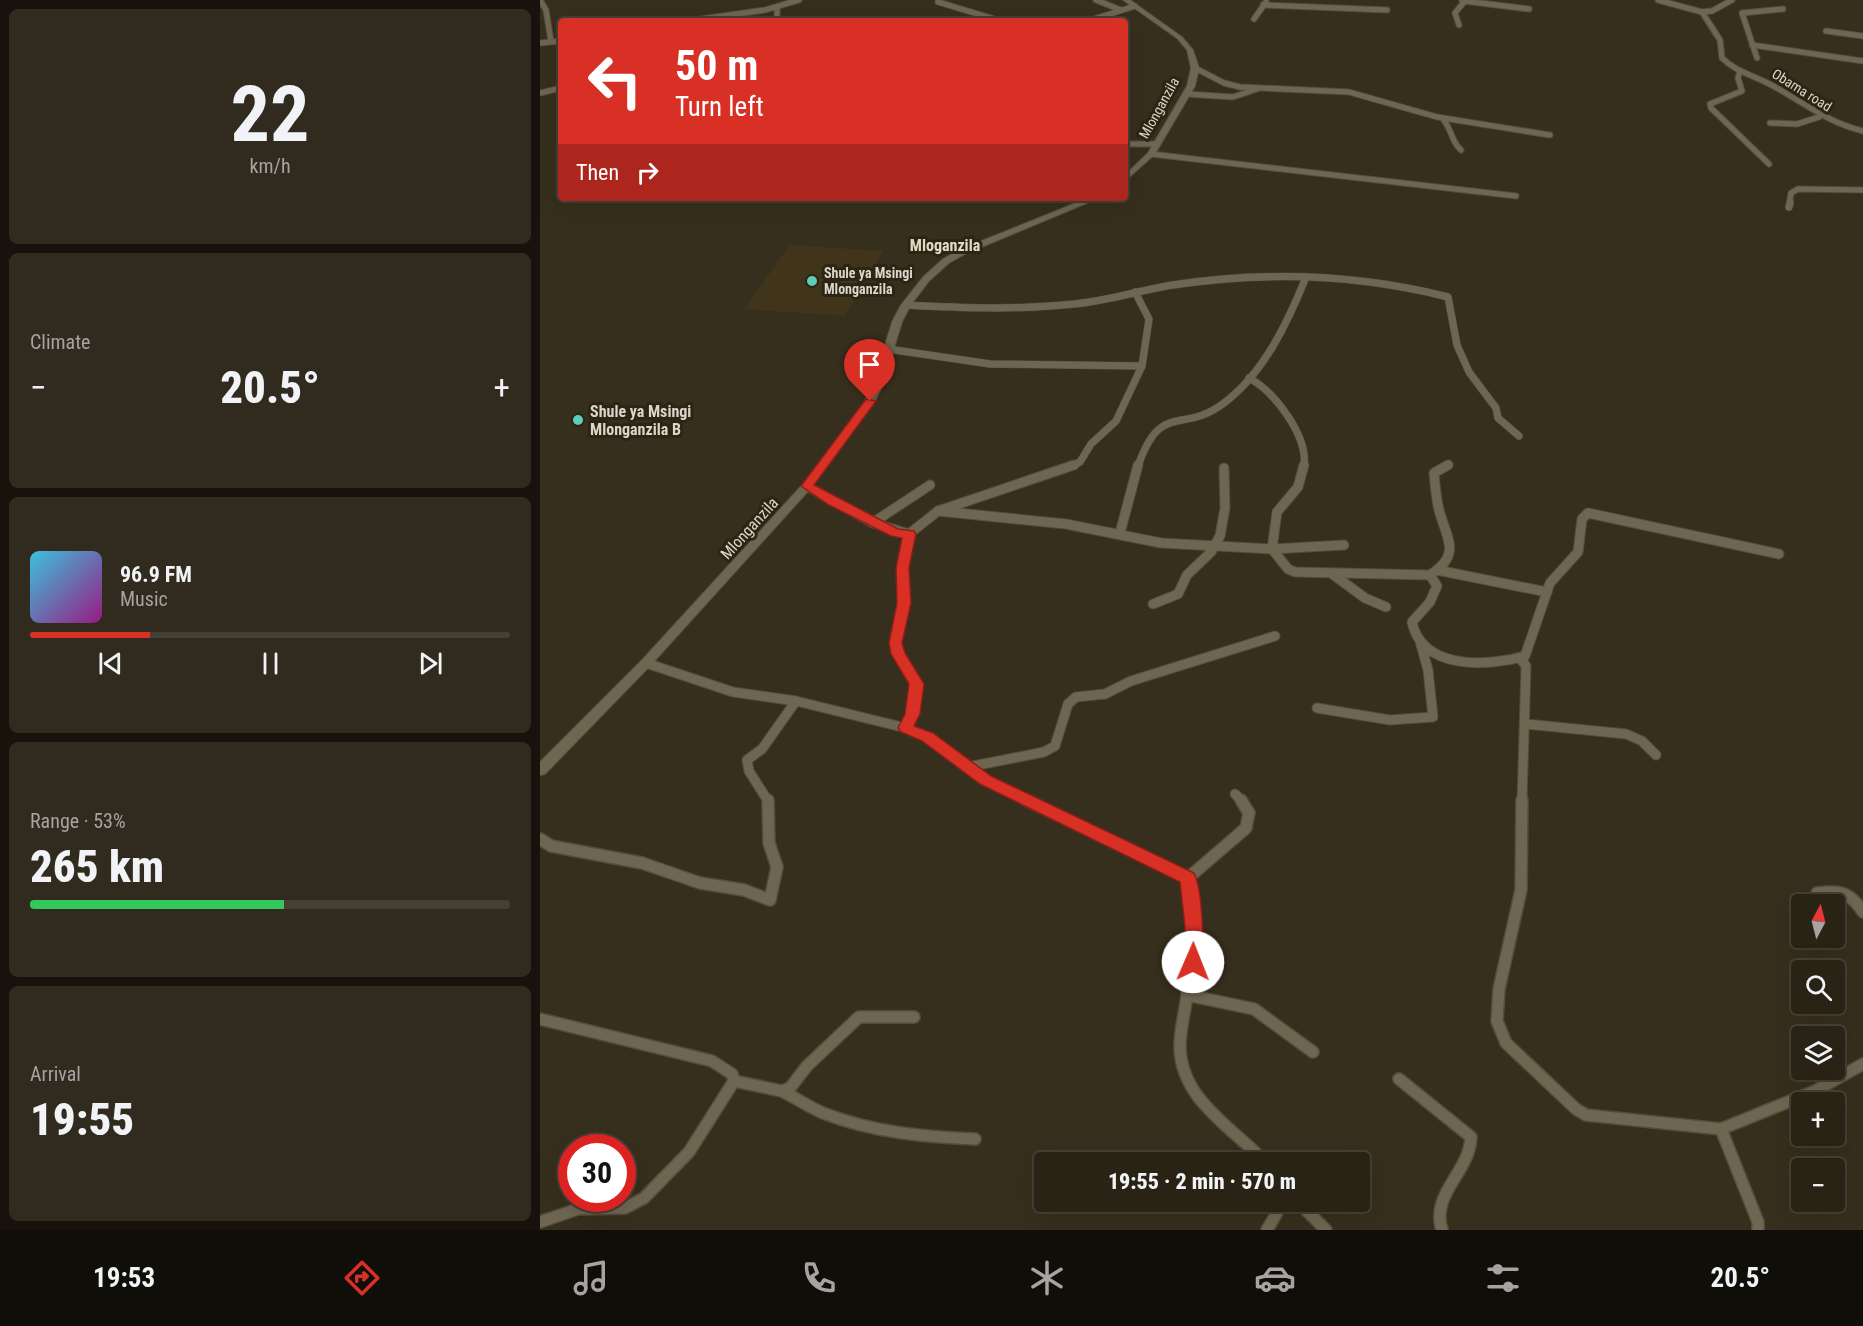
<!DOCTYPE html>
<meta charset="utf-8">
<style>
:root{--surface:#292316;--page:#312b1f;--text:#f1f3f6;--muted:#a5a4a1;--line:#454035;--accent:#d93025}
body{margin:0;font-family:"Roboto Condensed",sans-serif;background:var(--page);color:var(--text);height:100vh;display:flex;flex-direction:column;font-size:22px;white-space:nowrap}
*{box-sizing:border-box;margin:0}
p{font-size:20px;color:var(--muted)}
.icon{flex:none;width:33px;height:33px;fill:none;stroke:currentColor;stroke-width:2;stroke-linecap:round;stroke-linejoin:round}
.map{position:relative;flex:1;overflow:hidden}
.sheet{display:flex;flex-direction:column;gap:9px;padding:9px;background:#17130c;width:540px}
.sheet>*{flex:none}
.banner{position:absolute;left:18px;top:18px;width:570px;height:183px;border-radius:6px;box-shadow:0 6px 24px #0002,0 0 0 2px var(--line);background:#d93025;color:#fff;overflow:hidden}
.needle{width:39px;rotate:7deg}
.buttons{position:absolute;left:1251px;top:894px;display:grid;gap:12px}
.buttons a{display:grid;place-items:center;width:54px;height:54px;border-radius:6px;background:var(--surface);box-shadow:0 6px 24px #0002,0 0 0 2px var(--line);font-size:30px}
.speed{position:absolute;left:18px;top:1134px;display:flex;gap:12px;font-size:30px;font-weight:700;text-align:center}
.speed>*{display:grid;place-content:center;width:78px;height:78px;border-radius:50%;background:var(--surface);box-shadow:0 6px 24px #0002,0 0 0 2px var(--line);line-height:1}
.speed .limit{border:9px solid #d22;background:#fff;color:#111}
.pin{position:absolute;display:grid;place-items:center;width:51px;height:51px;color:#fff;margin:-62px -26px;border-radius:50% 50% 50% 0;rotate:-45deg;box-shadow:0 0 6px #0007}
.pin .icon{rotate:45deg}
.me{position:absolute;width:66px;margin:-33px;rotate:1deg;stroke-linejoin:round;filter:drop-shadow(0 0 4px #0008)}
.turn{display:flex;align-items:center;gap:21px;height:126px;padding:0 18px;font-size:27px}
.turn .icon{width:78px;height:78px;stroke-width:2.5}
.turn b{display:block;font-size:42px;line-height:51px}
.then{display:flex;align-items:center;height:57px;padding:0 18px;background:#0003;gap:12px;font-size:22px}
.big{font-size:45px;font-weight:800;line-height:1.1}
.sheet .card{flex:1;display:flex;flex-direction:column;justify-content:center;gap:9px;min-width:0;padding:0 21px;border-radius:9px;background:var(--page)}
.sheet .dial{align-items:center;gap:0}
.dial b{font-size:78px;line-height:1}
.song{display:flex;align-items:center;gap:18px}
.cover{width:72px;height:72px;border-radius:9px;background:linear-gradient(135deg,hsl(190 70% 55%),hsl(310 70% 35%))}
.played{height:6px;border-radius:3px;background:linear-gradient(90deg,var(--accent) 25%,var(--line) 25%)}
.keys{display:flex;justify-content:space-around;direction:ltr}
.heat{display:flex;justify-content:space-between;align-items:center;font-size:33px;direction:ltr}
.charge{height:9px;border-radius:4px;background:linear-gradient(90deg,#34c759 53%,var(--line) 0)}
.trip{position:absolute;left:494px;top:1152px;width:336px;height:60px;border-radius:6px;background:var(--surface);box-shadow:0 6px 24px #0002,0 0 0 2px var(--line);font-weight:800;line-height:60px;text-align:center}
.dock{display:flex;height:96px;justify-content:space-around;align-items:center;background:#100e09;color:var(--muted)}
.dock .icon{width:42px;height:42px}
.dock .current{color:var(--accent)}
.dock b{font-size:27px;color:var(--text)}
main{display:flex;flex:1;min-height:0}
.map>svg:first-child{display:block}
</style>
<main>
<section class="sheet">
<div class="card dial"><b>22</b><p>km/h</p></div>
<div class="card"><p>Climate</p>
<div class="heat"><a>−</a><b class="big">20.5°</b><a>+</a></div>
</div>
<div class="card">
<div class="song"><i class="cover"></i><div><b>96.9 FM</b><p>Music</p></div></div>
<div class="played"></div>
<div class="keys"><svg class="icon" aria-label="previous" viewBox="0 0 24 24"><path d="M18 5L8 12l10 7zM5 5v14"/></svg><svg class="icon" aria-label="pause" viewBox="0 0 24 24"><path d="M8 5v14M16 5v14"/></svg><svg class="icon" aria-label="next" viewBox="0 0 24 24"><path d="M6 5l10 7-10 7zM19 5v14"/></svg></div>
</div>
<div class="card"><p>Range · 53%</p><b class="big">265 km</b><div class="charge"></div></div>
<div class="card"><p>Arrival</p><b class="big">19:55</b></div>
</section>
<div class="map">
<svg width="1323" height="1230" viewBox="0 0 1323 1230">
<rect width="100%" height="100%" fill="#372f1d"/>
<polygon fill="#40351b" points="249,245 343,251 305,316 205,309"/>
<g fill="none" stroke-linecap="round" stroke-linejoin="round">
<defs>
<g id="minor-far3">
<polyline points="0,0 6,10 11,41"/>
<polyline points="556,0 581,10"/>
<path d="M1118,0L1162,12L1180,40L1182,58C1197,73 1217,76 1235,87C1266,104 1289,123 1323,131"/>
<polyline points="924,1 989,9"/>
<polyline points="398,2 461,21"/>
<polyline points="723,5 847,10"/>
<polyline points="237,7 237,21"/>
<polyline points="1162,12 1172,11 1192,0"/>
<polyline points="714,19 726,2"/>
<polyline points="147,21 225,10 259,0"/>
<polyline points="548,21 595,6"/>
<polyline points="919,25 915,13 924,2 922,0"/>
<polyline points="1286,31 1323,36"/>
<polyline points="0,43 21,41"/>
<polyline points="1212,45 1323,61"/>
<polyline points="1217,58 1202,13 1243,9"/>
<polyline points="655,68 684,83 700,87 809,92 897,117 1010,135"/>
<polyline points="1200,71 1198,78 1202,91 1170,104 1171,108 1229,164"/>
<polyline points="0,93 21,88"/>
<polyline points="646,94 693,97 717,89"/>
<path d="M902,118C912,128 911,142 921,150"/>
<polyline points="1230,123 1257,124 1279,117"/>
<polyline points="585,144 617,144"/>
<polyline points="611,154 976,196"/>
<polyline points="1249,205 1251,193 1258,189 1323,190"/>
</g>
<g id="minor-far2">
<polyline points="1249,207 1250,203"/>
<path d="M366,305C422,308 478,310 534,304C568,301 600,290 633,285C725,271 817,274 908,297L917,345L929,372L956,408L958,418L979,436"/>
<polyline points="348,349 450,364 602,366"/>
<path d="M709,378C735,392 768,436 764,466"/>
<polyline points="531,466 540,462 551,444 576,421 602,366 609,319 595,292"/>
<path d="M598,466C621,400 642,435 684,403C724,373 748,322 766,277"/>
<polyline points="906,466 909,464"/>
</g>
<g id="minor-far1">
<polyline points="764,465 758,487 737,512 732,549 804,545"/>
<polyline points="267,486 333,523 369,534 398,511 534,465"/>
<path d="M398,511L526,524L621,543L732,549L748,569L755,572L890,575C922,554 907,540 899,510C896,498 895,485 894,473L908,465"/>
<polyline points="334,522 390,485"/>
<polyline points="580,533 598,465"/>
<polyline points="897,570 1007,592"/>
<polyline points="791,573 825,598 846,607"/>
<path d="M890,575L897,586L890,602L872,622C882,670 948,667 985,656L1010,583L1038,552L1042,519L1048,513L1239,554"/>
<polyline points="613,604 638,594 647,575 671,552 680,536 685,508 684,468"/>
<polyline points="980,658 986,666 982,801"/>
<polyline points="106,663 193,692 256,701 366,728 387,737 445,780 489,801"/>
<polyline points="777,708 850,720 893,717 888,670 880,641"/>
<polyline points="986,724 1086,734 1102,741 1116,755"/>
<polyline points="366,728 372,714 377,684 358,654 356,643 364,603 362,568 369,534"/>
<polyline points="428,767 504,752 515,746 528,704 536,697 565,694 591,681 735,636"/>
<polyline points="695,794 702,801"/>
<polyline points="228,801 209,771 207,760 222,749 256,701"/>
</g>
<g id="minor">
<polyline points="486,800 648,878 654,945 647,995 714,1009 773,1052"/>
<polyline points="982,800 981,890 959,989 957,1021 966,1043 1036,1109 1046,1115 1181,1129"/>
<polyline points="0,839 11,846 102,863 160,883 204,890 230,900 237,867 229,843 228,800"/>
<polyline points="648,878 706,828 709,813 701,800"/>
<path d="M1277,893C1300,890 1310,892 1323,912"/>
<path d="M647,995C645,1012 640,1029 640,1046C640,1099 692,1127 725,1162"/>
<polyline points="0,1019 172,1061 192,1074 194,1081 149,1152 104,1198 85,1208 38,1209 0,1222"/>
<path d="M859,1079L931,1137C930,1172 890,1194 902,1230"/>
<polyline points="194,1081 242,1091 250,1088 267,1066 319,1017 374,1017"/>
<path d="M242,1091C256,1098 269,1107 283,1113C331,1132 384,1137 435,1139"/>
<polyline points="758,1202 786,1230"/>
<polyline points="727,1230 743,1202"/>
<polyline points="1218,1230 1218,1222 1181,1129 1275,1091 1323,1064"/>
</g>
<g id="tertiary">
<polygon points="583,0 590,0 642,37 653,50 659,68 655,86 615,154 585,181 585,175 608,153 647,86 651,68 647,50 638,39"/>
<polygon points="548,198 559,198 425,254 409,263 389,281 370,306 362,322 343,384 335,401 271,488 110,666 5,774 0,775 0,762 102,660 263,484 325,401 333,384 352,322 361,305 383,277 403,259 419,250"/>
</g>
</defs>
<use href="#minor-far3" stroke="#544c3c" stroke-width="7"/>
<use href="#minor-far2" stroke="#544c3c" stroke-width="8"/>
<use href="#minor-far1" stroke="#544c3c" stroke-width="11"/>
<use href="#minor" stroke="#544c3c" stroke-width="14"/>
<use href="#tertiary" stroke="#544c3c" stroke-width="2"/>
<use href="#minor-far3" stroke="#6f6652" stroke-width="5"/>
<use href="#minor-far2" stroke="#6f6652" stroke-width="7"/>
<use href="#minor-far1" stroke="#6f6652" stroke-width="9"/>
<use href="#minor" stroke="#6f6652" stroke-width="11"/>
<use href="#tertiary" fill="#6f6652" fill-rule="evenodd"/>
</g>
<path fill="#d93025" stroke="#8d1f18" stroke-width="1.5" d="M326,399L336,401L274,485L358,529L374,531L376,534L369,568L371,603L362,643L365,653L384,684L380,714L374,726L393,733L451,776L654,873C662,889 666,952 659,967L653,970L647,967L644,962L645,927L640,882L440,784L382,741L361,732L358,728L365,714L369,684L351,654L349,643L357,603L356,568L362,538L351,536L289,505L261,486Z"/>
<g fill="#5eceb8" stroke="#2d2513" stroke-width="2">
<circle cx="272" cy="281" r="6"/>
<circle cx="38" cy="420" r="6"/>
</g>
<g text-anchor="middle" stroke-width="6" stroke-linejoin="round" paint-order="stroke">
<g font-size="14" fill="#dbd6cb" stroke="#2d2513">
<text transform="translate(1262 90) rotate(32)" y="5">Obama road</text>
<text transform="translate(619 108) rotate(-61)" y="5">Mlonganzila</text>
</g>
<g font-size="14" font-weight="bold" fill="#dbd6cb" stroke="#2d2513" text-anchor="start">
<text x="284" y="278">Shule ya Msingi<tspan x="284" dy="16">Mlonganzila</tspan></text>
</g>
<g font-size="16" font-weight="bold" fill="#e4dac3" stroke="#2d2513">
<text x="405" y="251">Mloganzila</text>
</g>
<g font-size="16" font-weight="bold" fill="#dbd6cb" stroke="#2d2513" text-anchor="start">
<text x="50" y="417">Shule ya Msingi<tspan x="50" dy="18">Mlonganzila B</tspan></text>
</g>
<g font-size="16" fill="#dbd6cb" stroke="#2d2513">
<text transform="translate(209 528) rotate(-48)" y="6">Mlonganzila</text>
</g>
</g>
</svg>
<div class="buttons">
<a><svg class="needle" viewBox="-14 -14 28 28"><path d="M0-13l5 13h-10z" fill="#e53935"/><path d="M0 13l5-13h-10z" fill="#a5a4a1"/></svg></a>
<a><svg class="icon" aria-label="search" viewBox="0 0 24 24"><circle cx="10" cy="10" r="6"/><path d="M15 15l6 6"/></svg></a>
<a><svg class="icon" aria-label="layers" viewBox="0 0 24 24"><path d="M12 4l9 5-9 5-9-5zM3 14l9 5 9-5"/></svg></a>
<a>+</a>
<a>−</a>
</div>
<div class="speed"><div class="limit">30</div></div>
<div class="pin" style="left:330px;top:401px;background:#d93025"><svg class="icon" aria-label="arrive" viewBox="0 0 24 24"><path d="M6 21V4h12l-3 4 3 4H6"/></svg></div>
<svg class="me" style="left:653px;top:962px" viewBox="-20 -20 40 40"><circle r="19" fill="#fff"/><path d="M0-13L10 11 0 6-10 11z" fill="#d93025"/></svg>
<div class="trip">19:55 · 2 min · 570 m</div>
<div class="banner">
<div class="turn"><svg class="icon" aria-label="left" viewBox="0 0 24 24"><path d="M17 20v-9H6M10 6l-5 5 5 5"/></svg><div><b>50 m</b>Turn left</div></div>
<div class="then">Then<svg class="icon" aria-label="right" viewBox="0 0 24 24"><path d="M7 20v-9h11M14 6l5 5-5 5"/></svg></div>
</div>
</div>
</main>
<nav class="dock">
<b>19:53</b>
<svg class="icon current" aria-label="directions" viewBox="0 0 24 24"><path d="M12 3l9 9-9 9-9-9zM9 14v-3h6M13 9l2 2-2 2"/></svg>
<svg class="icon" aria-label="music" viewBox="0 0 24 24"><path d="M9 18V5l10-2v13"/><circle cx="6" cy="18" r="3"/><circle cx="16" cy="16" r="3"/></svg>
<svg class="icon" aria-label="phone" viewBox="0 0 24 24"><path d="M5 4h4l2 5-3 2q2 4 5 5l2-3 5 2v4C11 20 4 13 5 4z"/></svg>
<svg class="icon" aria-label="climate" viewBox="0 0 24 24"><path d="M12 3v18M4 7l16 10M4 17L20 7"/></svg>
<svg class="icon" aria-label="car" viewBox="0 0 24 24"><path d="M5 17H2v-5l4-1 3-4h7l3 4 3 1v5h-3M9 17h6M6 11h13"/><circle cx="7" cy="17" r="2"/><circle cx="17" cy="17" r="2"/></svg>
<svg class="icon" aria-label="filters" viewBox="0 0 24 24"><path d="M4 7h16M4 17h16"/><circle cx="9" cy="7" r="2"/><circle cx="15" cy="17" r="2"/></svg>
<b>20.5°</b>
</nav>
